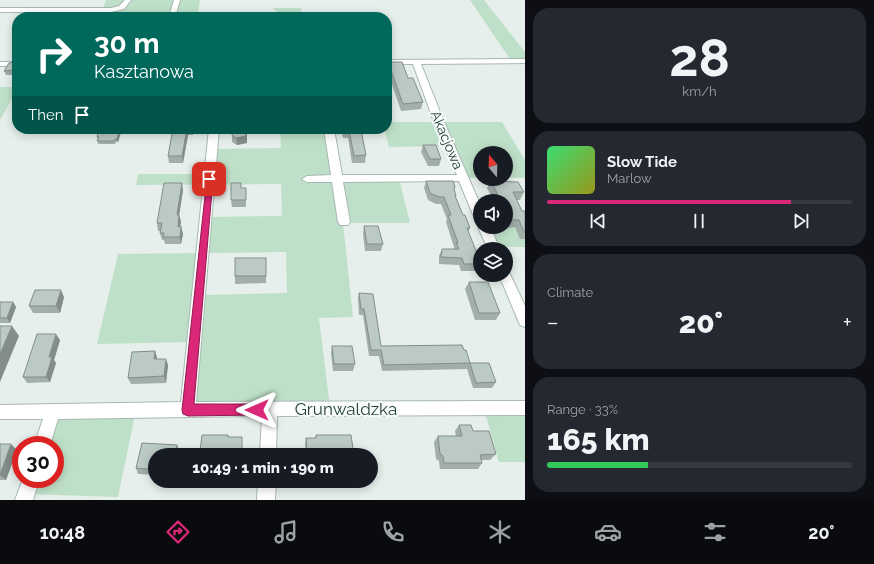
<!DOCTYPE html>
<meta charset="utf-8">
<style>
:root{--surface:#171b24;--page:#242831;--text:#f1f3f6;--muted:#9ea1a6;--line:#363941;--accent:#db2777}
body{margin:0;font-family:Raleway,sans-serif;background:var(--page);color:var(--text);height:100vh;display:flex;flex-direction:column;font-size:15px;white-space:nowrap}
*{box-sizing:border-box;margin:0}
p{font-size:13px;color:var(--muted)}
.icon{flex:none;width:22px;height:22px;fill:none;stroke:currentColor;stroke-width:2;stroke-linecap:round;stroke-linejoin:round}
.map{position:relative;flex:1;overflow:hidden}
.drawer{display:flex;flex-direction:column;gap:8px;padding:8px;background:#0d0f14;width:349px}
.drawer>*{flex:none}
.top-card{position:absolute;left:12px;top:12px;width:380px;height:122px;border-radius:16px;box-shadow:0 2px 10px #0003;background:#00695c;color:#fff;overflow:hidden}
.needle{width:26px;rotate:341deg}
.tools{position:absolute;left:473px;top:146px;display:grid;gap:8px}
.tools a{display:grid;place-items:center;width:40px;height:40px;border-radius:50%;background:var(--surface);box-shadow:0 2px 10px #0003;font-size:20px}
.speed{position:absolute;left:12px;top:436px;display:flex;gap:8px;font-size:20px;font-weight:700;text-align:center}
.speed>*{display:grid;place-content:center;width:52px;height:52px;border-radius:50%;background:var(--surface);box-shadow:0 2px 10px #0003;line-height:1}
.speed .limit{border:6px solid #d22;background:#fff;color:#111}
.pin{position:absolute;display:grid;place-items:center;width:34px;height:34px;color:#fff;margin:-17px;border-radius:8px;box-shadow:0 2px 6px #0006}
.me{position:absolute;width:44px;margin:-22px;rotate:270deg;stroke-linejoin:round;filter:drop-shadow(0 0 3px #0008)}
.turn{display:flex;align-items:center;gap:14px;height:84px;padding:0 16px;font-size:18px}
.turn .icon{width:52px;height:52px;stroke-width:2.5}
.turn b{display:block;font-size:28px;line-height:34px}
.then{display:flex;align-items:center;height:38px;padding:0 16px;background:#0003;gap:8px;font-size:15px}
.big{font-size:30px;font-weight:800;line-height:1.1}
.drawer .widget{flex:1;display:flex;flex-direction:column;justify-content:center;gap:6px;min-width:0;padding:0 14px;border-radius:16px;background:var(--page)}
.drawer .dial{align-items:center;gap:0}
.dial b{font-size:52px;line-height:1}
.song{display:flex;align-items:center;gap:12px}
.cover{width:48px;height:48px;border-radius:6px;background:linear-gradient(135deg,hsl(140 70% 55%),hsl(60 70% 35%))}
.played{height:4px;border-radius:2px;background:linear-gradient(90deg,var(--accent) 80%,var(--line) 80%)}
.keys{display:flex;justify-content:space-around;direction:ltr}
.heat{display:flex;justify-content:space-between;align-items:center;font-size:22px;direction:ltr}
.charge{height:6px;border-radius:3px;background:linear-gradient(90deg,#34c759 33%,var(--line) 0)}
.trip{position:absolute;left:148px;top:448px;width:230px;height:40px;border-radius:20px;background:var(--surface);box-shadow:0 2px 10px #0003;font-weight:800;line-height:40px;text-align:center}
.tab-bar{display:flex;height:64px;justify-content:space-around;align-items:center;background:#090b0e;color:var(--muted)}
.tab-bar .icon{width:28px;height:28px}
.tab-bar .on{color:var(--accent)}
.tab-bar b{font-size:18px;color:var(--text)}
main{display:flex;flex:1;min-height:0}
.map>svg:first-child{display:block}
</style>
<main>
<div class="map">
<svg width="525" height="500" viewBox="0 0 525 500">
<rect width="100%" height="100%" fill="#e6efeb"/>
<g fill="#bfe0c8">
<polygon points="106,0 200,0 197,17 99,17"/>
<polygon points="470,0 484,0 525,52 525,59 510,59"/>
<polygon points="273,8 301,8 302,17 280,17 276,11"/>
<polygon points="0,87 17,87 17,90 0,120"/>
<polygon points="387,122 502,122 525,160 525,178 506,178 506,153 480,153 480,178 463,178 449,146 389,147 384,129 387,129"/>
<polygon points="280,129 329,129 337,178 399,178 410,223 343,223 353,317 319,318 330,408 188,410 194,342 97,344 118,254 199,253 205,295 287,293 286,252 209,253 206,217 282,216 281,184 136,185 138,174 210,174 212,149 281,148"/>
<polygon points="506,214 525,214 525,247 493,247 484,227 506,227"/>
<polygon points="525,408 525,462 499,462 484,409"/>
<polygon points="136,410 118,497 26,494 31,479 55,479 55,445 42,445 53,411"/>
</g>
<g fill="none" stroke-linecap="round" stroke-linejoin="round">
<defs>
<g id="minor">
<polygon points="125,0 131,0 124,9 111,12 0,12 0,8 111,8 119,6"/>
<polygon points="174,0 180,0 175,17 169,17"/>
<polygon points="525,59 525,63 421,64 444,122 480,204 480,221 476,220 474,217 459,181 343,182 350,222 348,225 340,225 338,222 332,182 307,182 302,179 307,176 331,175 324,129 334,129 342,175 457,175 434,122 413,64 387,64 387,60"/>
<rect x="0" y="62" width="17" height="4"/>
<polygon points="209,129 219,129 196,402 525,401 525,415 277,416 276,455 260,455 262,416 58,419 50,445 34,445 43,419 0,419 0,405 181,402"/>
<polygon points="480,224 480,227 490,227 500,249 488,249 478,227"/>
<polygon points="506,270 509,272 525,306 525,327 520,325 499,275 506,275"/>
<polygon points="23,479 39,479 33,500 15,500"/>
<polygon points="258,481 276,481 275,500 257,500"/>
</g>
</defs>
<use href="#minor" stroke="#a8b8b2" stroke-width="2"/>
<use href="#minor" fill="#fff" fill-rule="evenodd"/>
</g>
<g fill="#a1aea9">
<polygon points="17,52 17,75 6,75 4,71 16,62 16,61 14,56"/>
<polygon points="388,62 408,78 423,102 421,109 401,111 387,70"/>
<polygon points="122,129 118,142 116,142 115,144 98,144 97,137"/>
<polygon points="173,129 194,129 193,135 188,135 183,163 169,163 168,156"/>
<polygon points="341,129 363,129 363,130 362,136 366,155 365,163 352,163 348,138 343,138"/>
<polygon points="232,135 247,143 237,145 232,142"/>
<polygon points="423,145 441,159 439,166 428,166 421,152"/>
<polygon points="426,181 455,187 454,190 456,198 463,215 470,228 468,232 480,261 480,267 478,271 461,271 459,265 439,264 439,256 442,249 454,249 454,247 446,222 447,219 441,204 436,204 428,200 424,188"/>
<polygon points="491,181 524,192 520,200 516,200 522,211 525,211 525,239 520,239 515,227 507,228 506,226 506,201 494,201 487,188"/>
<polygon points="241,188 246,188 246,207 232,207 231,200"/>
<polygon points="183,190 179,215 181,222 180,226 183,234 181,244 165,244 164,240 162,240 160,233 161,231 158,231 157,223"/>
<polygon points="364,226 383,244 381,251 365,251 363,234"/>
<polygon points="266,258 266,283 235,284 235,276"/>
<polygon points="469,282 500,313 496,320 475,320 465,289"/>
<polygon points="359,293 381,346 464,350 470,363 496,382 492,388 473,388 467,369 382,371 379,356 369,356 363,315 359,315 358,299"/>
<polygon points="64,297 60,313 33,313 29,306"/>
<polygon points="0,302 13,302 16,307 10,323 0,323"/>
<polygon points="60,340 54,360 56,363 50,382 27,383 23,377"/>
<polygon points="332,346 355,364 353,371 333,371 331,353"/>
<polygon points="155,351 157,358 157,359 168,365 166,383 131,384 128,378"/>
<polygon points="459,425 473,431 496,454 490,460 481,460 482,463 478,469 440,469 439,461 436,459 434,442 438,436 456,436 455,431"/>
<polygon points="316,435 354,455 306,455 305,444 306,438 315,438"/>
<polygon points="228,437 242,437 242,455 201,455 200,451"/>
<polygon points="142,443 177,445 179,450 178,455 155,455 155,475 138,474 136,468"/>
<polygon points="0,444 17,450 6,480 0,480"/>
</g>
<g fill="#838d89">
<polygon points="120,129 122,129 118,142 117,139"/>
<polygon points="187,129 188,129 188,135 183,163 182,156"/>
<polygon points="247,129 247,143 237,145 236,138"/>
<polygon points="182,183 183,190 178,222 177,215"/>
<polygon points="179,215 181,222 179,234 178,227"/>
<polygon points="181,226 183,234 181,244 180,237"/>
<polygon points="61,290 64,297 60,313 56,306"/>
<polygon points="13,302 16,307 10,323 7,318"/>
<polygon points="12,326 19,336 0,382 0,354"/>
<polygon points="56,334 60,340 54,360 56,363 50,382 46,377 49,357"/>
<polygon points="155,351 157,358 156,366 154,359"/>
<polygon points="166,359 168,365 166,383 164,376"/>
<polygon points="11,444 17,450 6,480 0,475"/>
<polygon points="177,445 179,450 178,455 176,455"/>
</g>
<g fill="#bbcac4" stroke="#838d89">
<polygon points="17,52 17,70 4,71 9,63 16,62 17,57 14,56"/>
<polygon points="388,62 402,62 408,78 413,78 423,102 403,104"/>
<polygon points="99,129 120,129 117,139 115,139 114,141 97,141 99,137 97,137"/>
<polygon points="173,129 187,129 182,156 168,156"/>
<polygon points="232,129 246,129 246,136 236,138 232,135"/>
<polygon points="343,129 363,129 363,130 361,130 366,155 354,156 349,130 344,130"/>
<polygon points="423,145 436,145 441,159 430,159"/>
<polygon points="426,181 453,181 455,187 454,189 456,196 455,196 463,215 465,215 470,228 467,228 480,261 480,264 464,264 462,258 441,257 442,249 459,249 456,243 458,243 448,215 451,215 444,197 439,197 430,193"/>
<polygon points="491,181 518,182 524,192 513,192 522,211 525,211 525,232 524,232 519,220 510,220 506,212 506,201 501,201"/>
<polygon points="164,183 182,183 177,215 179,215 178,227 181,226 180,237 163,237 164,233 160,233 162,223 157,223"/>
<polygon points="231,183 241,183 241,188 246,188 246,200 231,200"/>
<polygon points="364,226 378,226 383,244 367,244"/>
<rect x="235" y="258" width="31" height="18"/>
<polygon points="469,282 488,282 500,313 479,313"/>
<polygon points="35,290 61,290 56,306 29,306"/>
<polygon points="359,293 373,294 381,346 462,345 464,350 466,350 470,363 489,363 496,382 476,383 470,363 384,365 381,350 371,350 364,309 361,309"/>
<polygon points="0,302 13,302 7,318 0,318"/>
<polygon points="0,326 12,326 0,354"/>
<polygon points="37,334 56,334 49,357 52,357 46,377 23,377"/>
<polygon points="332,346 352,346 355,364 334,364"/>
<polygon points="155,351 154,359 166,359 164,376 128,378 132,352"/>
<polygon points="459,425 471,425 473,431 489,431 496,454 480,455 482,463 444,463 443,456 440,454 438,436 462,436"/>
<polygon points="202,435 228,435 228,437 242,437 242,454 210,455 210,451 200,451"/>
<polygon points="316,435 351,435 354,455 307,455 306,438 316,438"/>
<polygon points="142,443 177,445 176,455 155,455 155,470 136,468"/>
<polygon points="0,444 11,444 0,475"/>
</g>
<polygon fill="#db2777" stroke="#8e194d" points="207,177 209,177 213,179 194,404 257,404 261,406 262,410 261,413 257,415 188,416 183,414 182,410"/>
<g text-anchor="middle" stroke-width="4" stroke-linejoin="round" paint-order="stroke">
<g font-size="14" fill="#24423a" stroke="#f7fbf9">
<text transform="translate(447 140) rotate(67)" y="5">Akacjowa</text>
</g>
<g font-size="17" fill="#24423a" stroke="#f7fbf9">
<text x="346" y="415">Grunwaldzka</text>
</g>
</g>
</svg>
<div class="tools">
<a><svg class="needle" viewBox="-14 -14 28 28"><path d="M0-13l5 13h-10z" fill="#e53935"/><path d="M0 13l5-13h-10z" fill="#9ea1a6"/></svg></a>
<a><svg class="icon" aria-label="sound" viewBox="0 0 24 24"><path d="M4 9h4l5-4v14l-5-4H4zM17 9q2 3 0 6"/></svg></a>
<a><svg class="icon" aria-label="layers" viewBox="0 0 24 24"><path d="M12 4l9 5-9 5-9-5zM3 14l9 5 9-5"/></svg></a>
</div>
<div class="speed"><div class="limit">30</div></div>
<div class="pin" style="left:209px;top:179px;background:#d93025"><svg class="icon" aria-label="arrive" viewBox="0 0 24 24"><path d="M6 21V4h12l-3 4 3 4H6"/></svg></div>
<svg class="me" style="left:257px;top:410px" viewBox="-20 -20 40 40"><path d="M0-17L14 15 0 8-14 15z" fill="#db2777" stroke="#fff" stroke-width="4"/></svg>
<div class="trip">10:49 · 1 min · 190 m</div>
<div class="top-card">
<div class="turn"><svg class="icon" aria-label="right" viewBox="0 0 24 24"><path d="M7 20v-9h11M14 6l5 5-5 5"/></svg><div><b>30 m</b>Kasztanowa</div></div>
<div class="then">Then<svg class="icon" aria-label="arrive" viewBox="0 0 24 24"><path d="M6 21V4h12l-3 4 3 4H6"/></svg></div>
</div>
</div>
<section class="drawer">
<div class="widget dial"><b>28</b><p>km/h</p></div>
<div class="widget">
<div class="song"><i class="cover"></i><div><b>Slow Tide</b><p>Marlow</p></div></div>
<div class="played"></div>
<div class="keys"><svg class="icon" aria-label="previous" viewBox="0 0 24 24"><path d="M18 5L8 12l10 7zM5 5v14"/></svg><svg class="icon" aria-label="pause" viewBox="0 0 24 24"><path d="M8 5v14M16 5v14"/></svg><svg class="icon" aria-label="next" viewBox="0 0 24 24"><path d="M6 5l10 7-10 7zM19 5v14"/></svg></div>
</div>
<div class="widget"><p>Climate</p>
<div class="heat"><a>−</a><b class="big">20°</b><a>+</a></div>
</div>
<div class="widget"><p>Range · 33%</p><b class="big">165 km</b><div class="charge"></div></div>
</section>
</main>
<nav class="tab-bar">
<b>10:48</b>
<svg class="icon on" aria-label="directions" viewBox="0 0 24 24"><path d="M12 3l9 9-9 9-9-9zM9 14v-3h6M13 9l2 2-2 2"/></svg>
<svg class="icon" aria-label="music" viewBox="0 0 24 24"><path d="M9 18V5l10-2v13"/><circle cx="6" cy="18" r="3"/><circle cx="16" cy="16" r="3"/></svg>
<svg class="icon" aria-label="phone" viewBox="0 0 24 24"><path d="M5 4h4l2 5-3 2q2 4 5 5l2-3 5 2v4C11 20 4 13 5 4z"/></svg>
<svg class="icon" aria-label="climate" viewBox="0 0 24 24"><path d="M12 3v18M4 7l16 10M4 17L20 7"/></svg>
<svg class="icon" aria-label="car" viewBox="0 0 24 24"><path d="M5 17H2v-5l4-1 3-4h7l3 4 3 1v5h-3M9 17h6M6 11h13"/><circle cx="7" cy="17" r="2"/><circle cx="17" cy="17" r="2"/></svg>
<svg class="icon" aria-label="filters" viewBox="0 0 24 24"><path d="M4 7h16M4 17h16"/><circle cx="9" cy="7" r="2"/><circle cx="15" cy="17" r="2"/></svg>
<b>20°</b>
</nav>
